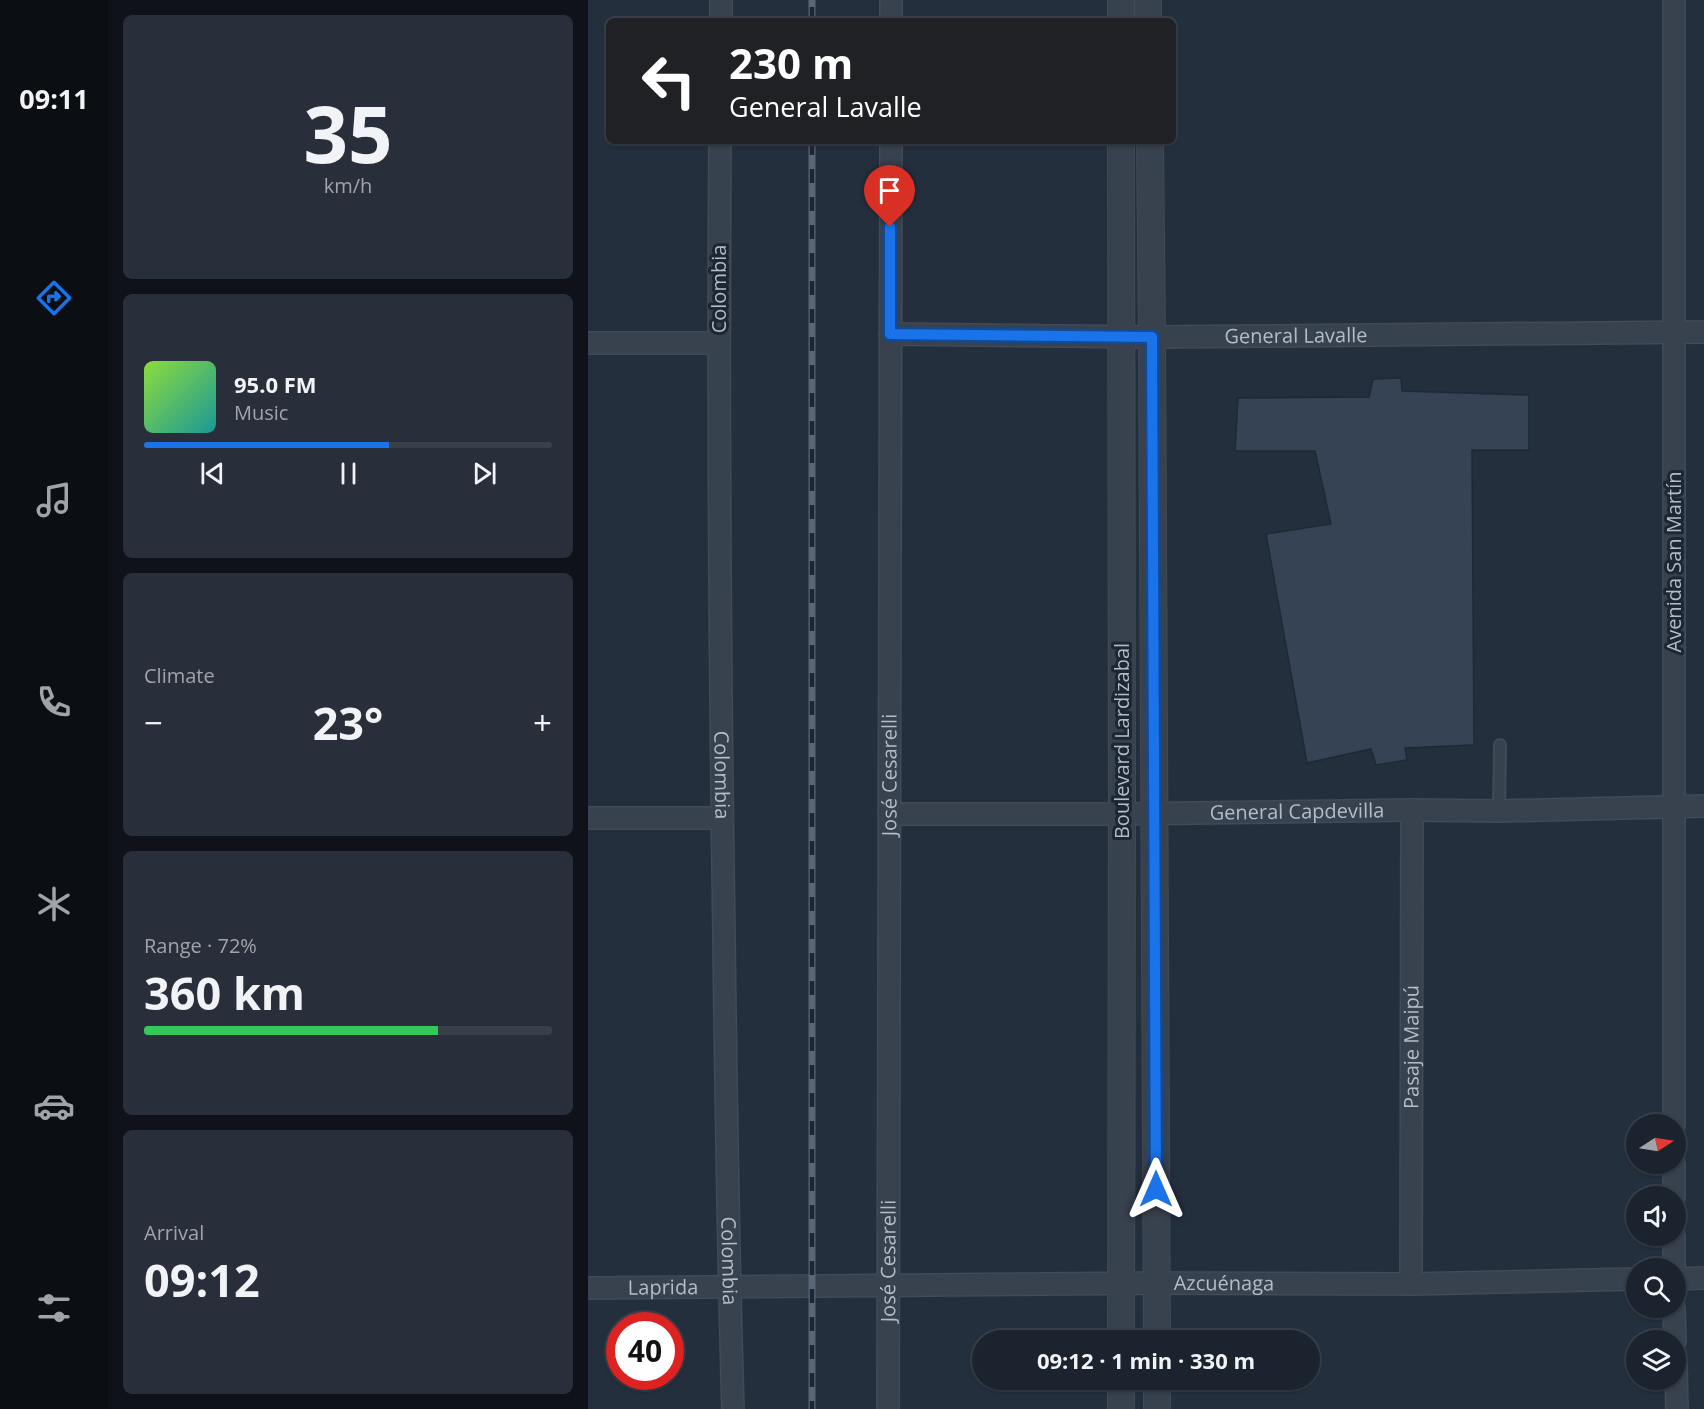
<!DOCTYPE html>
<meta charset="utf-8">
<style>
:root{--surface:#1b232e;--page:#282f3a;--text:#f1f3f6;--muted:#a0a4aa;--line:#39404a;--accent:#1a73e8}
body{margin:0;font-family:"Open Sans",sans-serif;background:var(--page);color:var(--text);height:100vh;display:flex;flex-direction:column;font-size:22px;white-space:nowrap}
*{box-sizing:border-box;margin:0}
p{font-size:20px;color:var(--muted)}
.icon{flex:none;width:33px;height:33px;fill:none;stroke:currentColor;stroke-width:2;stroke-linecap:round;stroke-linejoin:round}
.map{position:relative;flex:1;overflow:hidden}
.panel{display:flex;flex-direction:column;gap:15px;padding:15px;background:#0f1319;width:480px}
.panel>*{flex:none}
.guide{position:absolute;left:18px;top:18px;width:570px;height:126px;border-radius:9px;box-shadow:0 2px 4px #0004,0 0 0 2px var(--line);background:#202124;color:#fff;overflow:hidden}
.needle{width:39px;rotate:78deg}
.tools{position:absolute;left:1038px;top:1114px;display:grid;gap:12px}
.tools a{display:grid;place-items:center;width:60px;height:60px;border-radius:50%;background:var(--surface);box-shadow:0 2px 4px #0004,0 0 0 2px var(--line);font-size:30px}
.speed{position:absolute;left:18px;top:1312px;display:flex;gap:12px;font-size:30px;font-weight:700;text-align:center}
.speed>*{display:grid;place-content:center;width:78px;height:78px;border-radius:50%;background:var(--surface);box-shadow:0 2px 4px #0004,0 0 0 2px var(--line);line-height:1}
.speed .limit{border:9px solid #d22;background:#fff;color:#111}
.pin{position:absolute;display:grid;place-items:center;width:51px;height:51px;color:#fff;margin:-62px -26px;border-radius:50% 50% 50% 0;rotate:-45deg;box-shadow:0 0 6px #0007}
.pin .icon{rotate:45deg}
.me{position:absolute;width:66px;margin:-33px;rotate:0deg;stroke-linejoin:round;filter:drop-shadow(0 0 4px #0008)}
.turn{display:flex;align-items:center;gap:21px;height:126px;padding:0 24px;font-size:27px}
.turn .icon{width:78px;height:78px;stroke-width:2.5}
.turn b{display:block;font-size:42px;line-height:51px}
.big{font-size:45px;font-weight:700;line-height:1.1}
.panel .card{flex:1;display:flex;flex-direction:column;justify-content:center;gap:9px;min-width:0;padding:0 21px;border-radius:9px;background:var(--page)}
.panel .dial{align-items:center;gap:0}
.dial b{font-size:78px;line-height:1}
.song{display:flex;align-items:center;gap:18px}
.cover{width:72px;height:72px;border-radius:9px;background:linear-gradient(135deg,hsl(90 70% 55%),hsl(180 70% 35%))}
.played{height:6px;border-radius:3px;background:linear-gradient(90deg,var(--accent) 60%,var(--line) 60%)}
.keys{display:flex;justify-content:space-around;direction:ltr}
.heat{display:flex;justify-content:space-between;align-items:center;font-size:33px;direction:ltr}
.charge{height:9px;border-radius:4px;background:linear-gradient(90deg,#34c759 72%,var(--line) 0)}
.trip{position:absolute;left:384px;top:1330px;width:348px;height:60px;border-radius:30px;background:var(--surface);box-shadow:0 2px 4px #0004,0 0 0 2px var(--line);font-weight:700;line-height:60px;text-align:center}
main{display:flex;flex:1;min-height:0}
.dock{display:flex;flex-direction:column;width:108px;justify-content:space-around;align-items:center;background:#0b0e12;color:var(--muted)}
.dock .icon{width:42px;height:42px}
.dock .selected{color:var(--accent)}
.dock b{font-size:27px;color:var(--text)}
.map>svg:first-child{display:block}
</style>
<main>
<nav class="dock">
<b>09:11</b>
<svg class="icon selected" aria-label="directions" viewBox="0 0 24 24"><path d="M12 3l9 9-9 9-9-9zM9 14v-3h6M13 9l2 2-2 2"/></svg>
<svg class="icon" aria-label="music" viewBox="0 0 24 24"><path d="M9 18V5l10-2v13"/><circle cx="6" cy="18" r="3"/><circle cx="16" cy="16" r="3"/></svg>
<svg class="icon" aria-label="phone" viewBox="0 0 24 24"><path d="M5 4h4l2 5-3 2q2 4 5 5l2-3 5 2v4C11 20 4 13 5 4z"/></svg>
<svg class="icon" aria-label="climate" viewBox="0 0 24 24"><path d="M12 3v18M4 7l16 10M4 17L20 7"/></svg>
<svg class="icon" aria-label="car" viewBox="0 0 24 24"><path d="M5 17H2v-5l4-1 3-4h7l3 4 3 1v5h-3M9 17h6M6 11h13"/><circle cx="7" cy="17" r="2"/><circle cx="17" cy="17" r="2"/></svg>
<svg class="icon" aria-label="filters" viewBox="0 0 24 24"><path d="M4 7h16M4 17h16"/><circle cx="9" cy="7" r="2"/><circle cx="15" cy="17" r="2"/></svg>
</nav>
<section class="panel">
<div class="card dial"><b>35</b><p>km/h</p></div>
<div class="card">
<div class="song"><i class="cover"></i><div><b>95.0 FM</b><p>Music</p></div></div>
<div class="played"></div>
<div class="keys"><svg class="icon" aria-label="previous" viewBox="0 0 24 24"><path d="M18 5L8 12l10 7zM5 5v14"/></svg><svg class="icon" aria-label="pause" viewBox="0 0 24 24"><path d="M8 5v14M16 5v14"/></svg><svg class="icon" aria-label="next" viewBox="0 0 24 24"><path d="M6 5l10 7-10 7zM19 5v14"/></svg></div>
</div>
<div class="card"><p>Climate</p>
<div class="heat"><a>−</a><b class="big">23°</b><a>+</a></div>
</div>
<div class="card"><p>Range · 72%</p><b class="big">360 km</b><div class="charge"></div></div>
<div class="card"><p>Arrival</p><b class="big">09:12</b></div>
</section>
<div class="map">
<svg width="1116" height="1409" viewBox="0 0 1116 1409">
<rect width="100%" height="100%" fill="#242f3e"/>
<polygon fill="#364354" stroke="#1f2835" stroke-width="1.5" points="813,378 814,391 941,395 941,450 884,450 886,745 817,748 819,760 788,765 783,749 719,763 678,534 743,524 727,451 647,451 650,398 781,397 785,379"/>
<g fill="none" stroke-linecap="round" stroke-linejoin="round">
<defs>
<polyline id="service" points="911,811 912,745"/>
<g id="minor">
<polyline points="1086,0 1086,1125"/>
<polyline points="133,21 133,0"/>
<polyline points="303,21 303,0"/>
<path id="s1" d="M132,141C130,407 132,672 136,938C138,1095 140,1252 145,1409"/>
<path id="s2" d="M302,334L564,337L1116,332"/>
<polyline points="0,343 131,343"/>
<path id="s3" d="M301,814H534L824,810L911,811L1116,806"/>
<polyline points="0,818 134,818"/>
<polyline points="1086,1197 1086,1164"/>
<polyline points="1086,1269 1086,1236"/>
<polyline points="1088,1279 1116,1278"/>
<path id="s4" d="M823,1284L824,810"/>
<path id="s5" d="M0,1288L569,1283L823,1284L1048,1279"/>
<polyline points="1086,1308 1087,1341"/>
<polyline points="1088,1365 1089,1409"/>
<path id="s6" d="M300,1409L303,141"/>
</g>
<g id="tertiary">
<polyline points="560,0 560,21"/>
<polyline points="533,21 533,0"/>
<polyline points="562,141 564,337 569,1341"/>
<polyline points="533,1341 534,814 533,141"/>
<polyline points="533,1380 533,1409"/>
<polyline points="569,1380 569,1409"/>
</g>
</defs>
<use href="#service" stroke="#414a57" stroke-width="14"/>
<use href="#minor" stroke="#414a57" stroke-width="24"/>
<use href="#tertiary" stroke="#414a57" stroke-width="28"/>
<use href="#service" stroke="#38414e" stroke-width="10"/>
<use href="#minor" stroke="#38414e" stroke-width="21"/>
<use href="#tertiary" stroke="#38414e" stroke-width="26"/>
<defs>
<g id="rail">
<polyline points="224,21 224,0"/>
<polyline points="224,141 224,1409"/>
</g>
</defs>
<use href="#rail" stroke="#5a6575" stroke-width="7"/>
<use href="#rail" stroke="#1d2633" stroke-width="4.5" stroke-dasharray="14" stroke-linecap="butt"/>
</g>
<g fill="none" stroke-linecap="round" stroke-linejoin="round">
<defs>
<polyline id="route" points="302,227 302,334 564,337 568,1189"/>
</defs>
<use href="#route" stroke="#114b97" stroke-width="15"/>
<use href="#route" stroke="#1a73e8" stroke-width="10"/>
</g>
<g text-anchor="middle" stroke-width="6" stroke-linejoin="round" paint-order="stroke">
<g font-size="20" fill="#b4bcc9" stroke="#1d2633">
<text transform="translate(131 289) rotate(-90)" y="7">Colombia</text>
<text dy="7" stroke="none"><textPath href="#s2" startOffset="406">General Lavalle</textPath></text>
<text transform="translate(1086 562) rotate(-90)" y="7">Avenida San Martín</text>
<text transform="translate(534 741) rotate(-90)" y="7">Boulevard Lardizabal</text>
<text dy="7" stroke="none"><textPath href="#s1" startOffset="634">Colombia</textPath></text>
<text dy="7" stroke="none"><textPath href="#s6" startOffset="634">José Cesarelli</textPath></text>
<text dy="7" stroke="none"><textPath href="#s3" startOffset="408">General Capdevilla</textPath></text>
<text dy="7" stroke="none"><textPath href="#s4" startOffset="237">Pasaje Maipú</textPath></text>
<text dy="7" stroke="none"><textPath href="#s1" startOffset="1120">Colombia</textPath></text>
<text dy="7" stroke="none"><textPath href="#s6" startOffset="148">José Cesarelli</textPath></text>
<text dy="7" stroke="none"><textPath href="#s5" startOffset="636">Azcuénaga</textPath></text>
<text dy="7" stroke="none"><textPath href="#s5" startOffset="75">Laprida</textPath></text>
</g>
</g>
</svg>
<div class="tools">
<a><svg class="needle" viewBox="-14 -14 28 28"><path d="M0-13l5 13h-10z" fill="#e53935"/><path d="M0 13l5-13h-10z" fill="#a0a4aa"/></svg></a>
<a><svg class="icon" aria-label="sound" viewBox="0 0 24 24"><path d="M4 9h4l5-4v14l-5-4H4zM17 9q2 3 0 6"/></svg></a>
<a><svg class="icon" aria-label="search" viewBox="0 0 24 24"><circle cx="10" cy="10" r="6"/><path d="M15 15l6 6"/></svg></a>
<a><svg class="icon" aria-label="layers" viewBox="0 0 24 24"><path d="M12 4l9 5-9 5-9-5zM3 14l9 5 9-5"/></svg></a>
</div>
<div class="speed"><div class="limit">40</div></div>
<div class="pin" style="left:302px;top:227px;background:#d93025"><svg class="icon" aria-label="arrive" viewBox="0 0 24 24"><path d="M6 21V4h12l-3 4 3 4H6"/></svg></div>
<svg class="me" style="left:568px;top:1189px" viewBox="-20 -20 40 40"><path d="M0-17L14 15 0 8-14 15z" fill="#1a73e8" stroke="#fff" stroke-width="4"/></svg>
<div class="trip">09:12 · 1 min · 330 m</div>
<div class="guide">
<div class="turn"><svg class="icon" aria-label="left" viewBox="0 0 24 24"><path d="M17 20v-9H6M10 6l-5 5 5 5"/></svg><div><b>230 m</b>General Lavalle</div></div>
</div>
</div>
</main>
